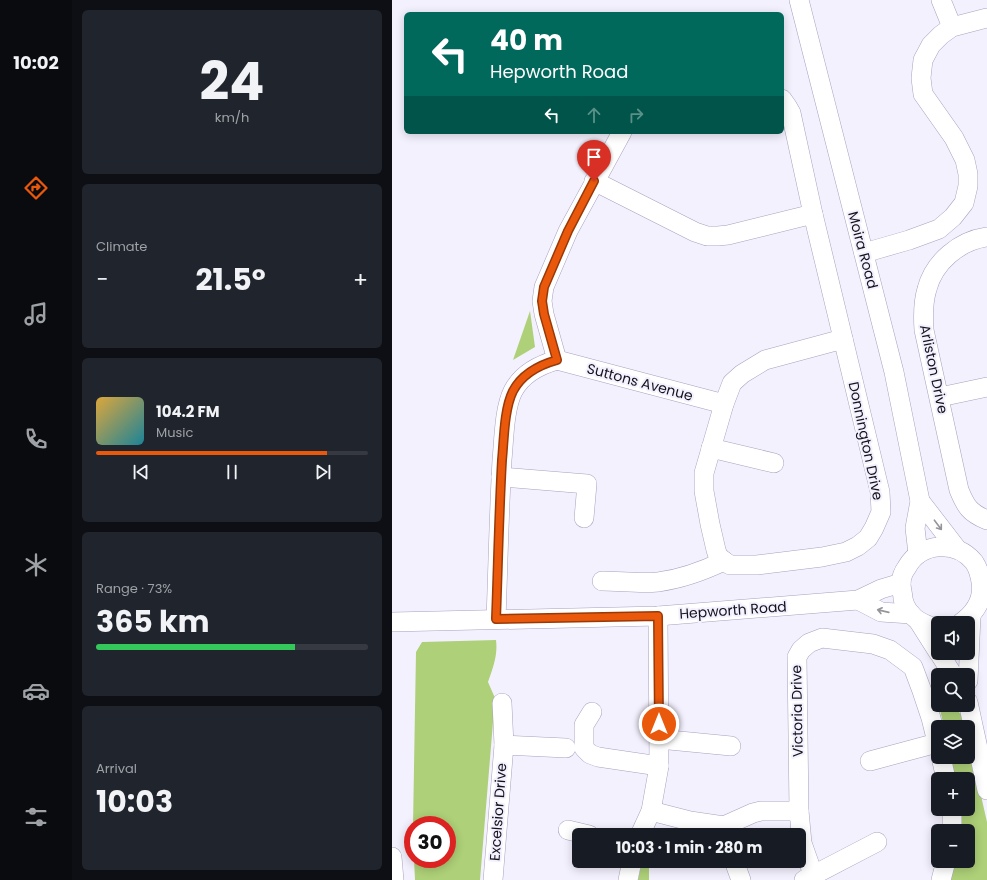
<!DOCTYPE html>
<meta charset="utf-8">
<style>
:root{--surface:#171b24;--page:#20242c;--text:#f1f3f6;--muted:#9ea1a6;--line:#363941;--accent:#ea580c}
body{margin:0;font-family:Poppins,sans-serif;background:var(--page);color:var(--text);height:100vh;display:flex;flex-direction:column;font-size:15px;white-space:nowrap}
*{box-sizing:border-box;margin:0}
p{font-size:13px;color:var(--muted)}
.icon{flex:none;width:22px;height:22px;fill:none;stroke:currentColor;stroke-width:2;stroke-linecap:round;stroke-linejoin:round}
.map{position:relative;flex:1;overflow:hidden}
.panel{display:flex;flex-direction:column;gap:10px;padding:10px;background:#0d0f14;width:320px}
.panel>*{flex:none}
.top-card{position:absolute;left:12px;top:12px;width:380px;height:122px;border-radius:6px;box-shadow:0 2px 10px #0003;background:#00695c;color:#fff;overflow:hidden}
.controls{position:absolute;left:539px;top:616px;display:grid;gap:8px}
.controls a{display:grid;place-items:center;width:44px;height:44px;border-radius:6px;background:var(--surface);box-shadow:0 2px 10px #0003;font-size:20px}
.speed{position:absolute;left:12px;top:816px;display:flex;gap:8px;font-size:20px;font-weight:700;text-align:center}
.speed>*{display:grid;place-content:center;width:52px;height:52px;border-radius:50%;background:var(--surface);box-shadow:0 2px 10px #0003;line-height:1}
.speed .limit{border:6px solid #d22;background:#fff;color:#111}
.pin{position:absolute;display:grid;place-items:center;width:34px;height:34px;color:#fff;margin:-41px -17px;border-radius:50% 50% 50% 0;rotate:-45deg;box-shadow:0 0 4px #0007}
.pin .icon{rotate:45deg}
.me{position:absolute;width:44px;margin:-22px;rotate:0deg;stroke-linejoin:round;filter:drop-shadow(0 0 3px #0008)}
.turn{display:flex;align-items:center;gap:14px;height:84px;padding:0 20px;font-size:18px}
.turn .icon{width:52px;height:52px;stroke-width:2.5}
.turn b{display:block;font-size:28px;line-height:34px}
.lanes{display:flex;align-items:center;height:38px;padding:0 20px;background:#0003;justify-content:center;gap:20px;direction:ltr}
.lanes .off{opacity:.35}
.big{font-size:30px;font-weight:700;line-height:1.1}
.panel .widget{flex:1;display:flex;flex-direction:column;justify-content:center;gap:6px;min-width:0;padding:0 14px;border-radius:6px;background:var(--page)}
.panel .dial{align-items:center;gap:0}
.dial b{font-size:52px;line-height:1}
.song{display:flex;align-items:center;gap:12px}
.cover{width:48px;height:48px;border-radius:6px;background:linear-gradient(135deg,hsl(40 70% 55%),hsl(190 70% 35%))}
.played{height:4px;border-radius:2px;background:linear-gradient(90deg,var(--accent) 85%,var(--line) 85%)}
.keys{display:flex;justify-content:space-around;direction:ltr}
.heat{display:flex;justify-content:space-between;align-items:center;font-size:22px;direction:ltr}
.charge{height:6px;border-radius:3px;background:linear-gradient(90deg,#34c759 73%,var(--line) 0)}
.trip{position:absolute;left:180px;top:828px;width:234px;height:40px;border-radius:6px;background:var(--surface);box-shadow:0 2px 10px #0003;font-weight:700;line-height:40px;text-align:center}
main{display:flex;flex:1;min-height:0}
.dock{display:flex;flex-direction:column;width:72px;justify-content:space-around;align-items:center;background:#090b0e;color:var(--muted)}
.dock .icon{width:28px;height:28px}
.dock .on{color:var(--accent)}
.dock b{font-size:18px;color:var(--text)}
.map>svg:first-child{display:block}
</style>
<main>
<nav class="dock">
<b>10:02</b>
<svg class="icon on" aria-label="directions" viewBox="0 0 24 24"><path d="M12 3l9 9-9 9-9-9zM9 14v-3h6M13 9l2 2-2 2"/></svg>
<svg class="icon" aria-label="music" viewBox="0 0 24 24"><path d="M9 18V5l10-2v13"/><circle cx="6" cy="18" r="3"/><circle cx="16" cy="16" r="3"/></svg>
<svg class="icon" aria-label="phone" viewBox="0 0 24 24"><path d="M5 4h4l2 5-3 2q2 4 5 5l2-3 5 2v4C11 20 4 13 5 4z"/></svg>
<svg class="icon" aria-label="climate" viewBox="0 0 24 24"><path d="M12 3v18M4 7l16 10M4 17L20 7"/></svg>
<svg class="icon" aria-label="car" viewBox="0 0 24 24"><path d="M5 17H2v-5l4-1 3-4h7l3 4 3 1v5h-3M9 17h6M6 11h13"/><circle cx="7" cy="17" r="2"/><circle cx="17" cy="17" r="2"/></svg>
<svg class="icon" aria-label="filters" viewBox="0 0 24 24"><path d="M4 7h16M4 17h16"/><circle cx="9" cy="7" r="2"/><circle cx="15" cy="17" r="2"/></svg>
</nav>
<section class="panel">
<div class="widget dial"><b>24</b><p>km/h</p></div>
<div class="widget"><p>Climate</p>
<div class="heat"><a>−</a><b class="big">21.5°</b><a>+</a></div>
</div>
<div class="widget">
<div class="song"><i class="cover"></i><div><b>104.2 FM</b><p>Music</p></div></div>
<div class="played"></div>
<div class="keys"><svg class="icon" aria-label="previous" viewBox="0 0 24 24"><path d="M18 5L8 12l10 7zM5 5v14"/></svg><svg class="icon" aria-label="pause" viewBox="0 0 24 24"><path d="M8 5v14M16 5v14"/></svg><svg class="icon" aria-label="next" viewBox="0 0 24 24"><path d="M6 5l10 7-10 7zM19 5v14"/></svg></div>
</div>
<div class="widget"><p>Range · 73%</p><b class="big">365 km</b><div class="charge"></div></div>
<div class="widget"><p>Arrival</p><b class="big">10:03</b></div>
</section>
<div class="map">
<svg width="595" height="880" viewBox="0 0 595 880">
<rect width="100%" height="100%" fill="#f4f1fe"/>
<g fill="#aed078">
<polygon points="138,311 143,347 121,360"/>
<path d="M104,640C106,655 101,668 96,682L103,698L88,880H23L22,859H55V825H21L24,652L30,642Z"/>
<polygon points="547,705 562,705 572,719 573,727 552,727"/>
<polygon points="576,738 595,822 595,880 556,880 563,861 576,861 576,831 569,831 570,809 576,809 576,779 563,779 558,757 576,757"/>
<polygon points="250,861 257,861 257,880 246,880"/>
</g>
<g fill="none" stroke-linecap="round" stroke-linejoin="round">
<defs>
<g id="minor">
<polyline points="407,0 502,372 528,501 523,528 526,554"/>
<polyline points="549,0 560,27"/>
<polyline points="202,181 303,232 315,236 326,236 336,235 421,214"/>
<path d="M595,237C567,241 542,262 535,289C531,302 531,316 532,330L567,490C574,507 578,513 595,520"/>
<polyline points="472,253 517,240 547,229 561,217 572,203 576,186 576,174 573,160 562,138 531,94 529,78 531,60 539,45 549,35 560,27 595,18"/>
<polyline points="165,360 332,404"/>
<polyline points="548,397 595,387"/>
<polyline points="319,448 382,463"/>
<polyline points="109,477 195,484 192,518"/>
<polyline points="528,501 565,549"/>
<polyline points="332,561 326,556 324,550 318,524 312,491 312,473 332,404 340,383 350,374 373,360 451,339"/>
<path d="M210,581C228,581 248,584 266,582C289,579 311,571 332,561L338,565H365L430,557L454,552L466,546L476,538L482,528L489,512L488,492L421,214L399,113L395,106L390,99"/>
<polyline points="466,600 489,612 519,614"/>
<path d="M104,619C106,566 107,513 110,460C112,440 112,409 121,391C130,374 147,365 165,360L152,314L150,301L152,287L176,231L230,132"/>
<polyline points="0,622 266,616 466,600 489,589 509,583"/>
<polyline points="527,622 546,652"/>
<path d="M546,628C530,625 515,616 511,599C511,594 509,588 509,584C509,578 512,571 515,567C529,542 564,540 582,562C586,568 588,575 589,582C592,600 583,613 569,623"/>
<polyline points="547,653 561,675"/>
<polyline points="576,681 579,616"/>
<polyline points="576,702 595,790"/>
<polyline points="200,712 192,725 192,748 198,754 206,757 267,766"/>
<polyline points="267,739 339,746"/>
<polyline points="112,745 174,748"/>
<polyline points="549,757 554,779"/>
<polyline points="478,761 545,743"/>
<polyline points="259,811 298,821 332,826 361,813 369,811 407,811"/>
<polyline points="176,830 197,835"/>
<polyline points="560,831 560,809"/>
<polyline points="248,835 259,811 267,766 266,616"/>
<polyline points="0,857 2,880"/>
<polyline points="342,861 349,880"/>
<polyline points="101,880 112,745 110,703"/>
<polyline points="236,880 240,861"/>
<polyline points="412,880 485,842"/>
<polyline points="423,880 410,843 407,811 405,657 409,650 417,643 430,638 481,644 498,650 521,667 530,691 539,718 546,746"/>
<polyline points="549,880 554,861"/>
</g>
</defs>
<use href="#minor" stroke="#a8a1be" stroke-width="20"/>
<use href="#minor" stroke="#fff" stroke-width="19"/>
</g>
<defs><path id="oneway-shaft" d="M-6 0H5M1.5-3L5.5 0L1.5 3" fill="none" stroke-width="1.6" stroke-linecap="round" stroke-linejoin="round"/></defs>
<g stroke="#969499">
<use href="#oneway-shaft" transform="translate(546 525) rotate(53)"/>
<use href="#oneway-shaft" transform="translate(491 611) rotate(-167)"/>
</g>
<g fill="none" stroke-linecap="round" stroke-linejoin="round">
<defs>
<path id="route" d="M202,181L176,231L152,287L150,301L152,314L165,360C147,365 130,374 121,391C112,409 112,440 110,460C107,513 106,566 104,619L266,616L267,724"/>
</defs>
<use href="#route" stroke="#983908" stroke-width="10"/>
<use href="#route" stroke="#ea580c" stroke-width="7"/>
</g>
<g text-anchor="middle" stroke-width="4" stroke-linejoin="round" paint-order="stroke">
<g font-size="14" fill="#15121d" stroke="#f4f1fe">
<text transform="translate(471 250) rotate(75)" y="5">Moira Road</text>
<text transform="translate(542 369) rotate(78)" y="5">Arliston Drive</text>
<text transform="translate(248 382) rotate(15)" y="5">Suttons Avenue</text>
<text transform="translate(474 441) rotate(78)" y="5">Donnington Drive</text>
<text transform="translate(341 610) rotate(-4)" y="5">Hepworth Road</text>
<text transform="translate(405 711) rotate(-91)" y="5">Victoria Drive</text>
<text transform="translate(106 812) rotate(-86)" y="5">Excelsior Drive</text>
</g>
</g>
</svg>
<div class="controls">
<a><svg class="icon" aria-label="sound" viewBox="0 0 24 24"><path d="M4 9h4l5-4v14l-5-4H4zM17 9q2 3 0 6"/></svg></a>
<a><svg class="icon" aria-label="search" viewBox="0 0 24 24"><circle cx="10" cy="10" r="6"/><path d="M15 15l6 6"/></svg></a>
<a><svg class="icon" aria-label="layers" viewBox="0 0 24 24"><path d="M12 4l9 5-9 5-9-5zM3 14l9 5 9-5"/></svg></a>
<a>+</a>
<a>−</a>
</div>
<div class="speed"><div class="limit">30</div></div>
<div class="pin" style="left:202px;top:181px;background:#d93025"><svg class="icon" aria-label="arrive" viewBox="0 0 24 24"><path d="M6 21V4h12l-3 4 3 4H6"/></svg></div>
<svg class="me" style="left:267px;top:724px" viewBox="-20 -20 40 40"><circle r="17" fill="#ea580c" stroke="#fff" stroke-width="3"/><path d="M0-11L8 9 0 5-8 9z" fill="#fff"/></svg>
<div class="trip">10:03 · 1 min · 280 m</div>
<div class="top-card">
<div class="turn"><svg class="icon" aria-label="left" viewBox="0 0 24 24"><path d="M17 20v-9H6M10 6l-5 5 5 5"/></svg><div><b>40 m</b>Hepworth Road</div></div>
<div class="lanes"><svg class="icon" aria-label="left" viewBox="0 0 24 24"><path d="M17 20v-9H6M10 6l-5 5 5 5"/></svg><svg class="icon off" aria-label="ahead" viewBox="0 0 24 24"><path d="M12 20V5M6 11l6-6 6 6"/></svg><svg class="icon off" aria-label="right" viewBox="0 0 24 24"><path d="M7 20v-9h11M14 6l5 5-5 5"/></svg></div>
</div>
</div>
</main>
